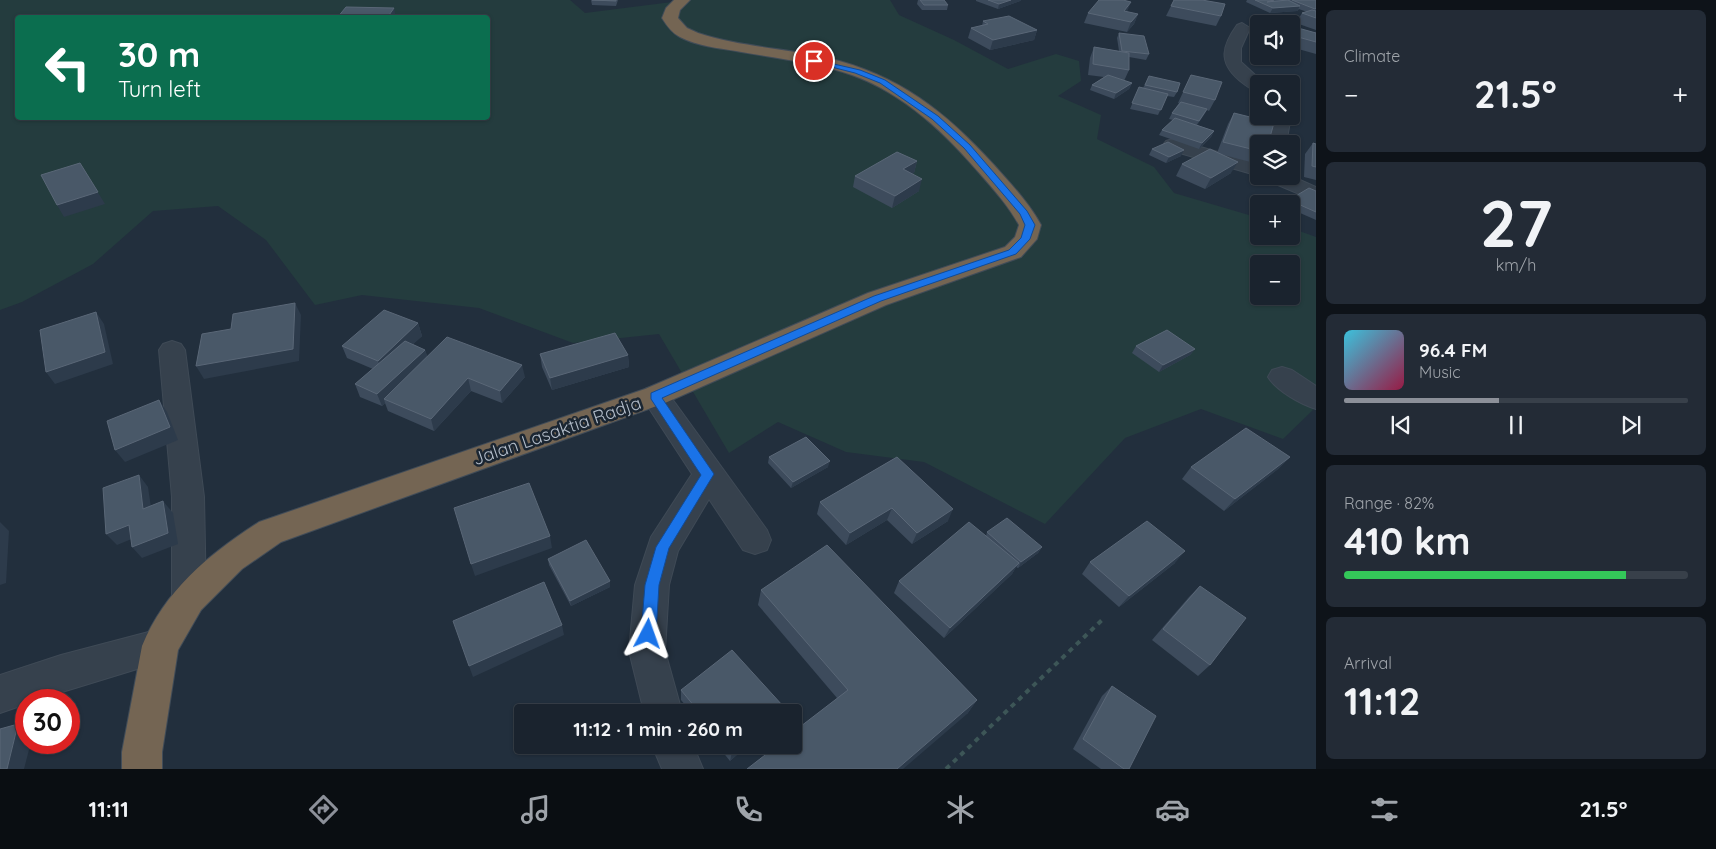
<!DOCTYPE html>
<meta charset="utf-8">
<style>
:root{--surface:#1a232e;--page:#232b36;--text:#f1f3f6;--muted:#9fa4aa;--line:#38404a;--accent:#8c9099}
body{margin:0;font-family:Quicksand,sans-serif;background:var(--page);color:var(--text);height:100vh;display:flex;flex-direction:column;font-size:19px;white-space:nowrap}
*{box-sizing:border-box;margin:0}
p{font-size:16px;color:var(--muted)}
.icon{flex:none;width:28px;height:28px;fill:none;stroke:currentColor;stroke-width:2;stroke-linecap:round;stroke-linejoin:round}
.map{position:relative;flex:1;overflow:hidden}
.details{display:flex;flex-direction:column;gap:10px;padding:10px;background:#0e1319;width:400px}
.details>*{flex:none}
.hud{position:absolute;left:15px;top:15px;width:475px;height:105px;border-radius:5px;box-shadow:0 1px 4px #0004,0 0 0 1px var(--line);background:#0b6e4f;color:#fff;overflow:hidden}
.tools{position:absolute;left:1250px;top:15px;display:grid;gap:10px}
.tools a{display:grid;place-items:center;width:50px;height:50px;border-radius:5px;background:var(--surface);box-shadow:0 1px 4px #0004,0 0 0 1px var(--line);font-size:25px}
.speed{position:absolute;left:15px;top:689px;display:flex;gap:10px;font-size:25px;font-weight:700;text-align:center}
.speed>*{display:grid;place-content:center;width:65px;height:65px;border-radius:50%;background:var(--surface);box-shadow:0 1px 4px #0004,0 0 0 1px var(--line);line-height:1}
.speed .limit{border:8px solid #d22;background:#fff;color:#111}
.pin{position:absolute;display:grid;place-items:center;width:42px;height:42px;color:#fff;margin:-21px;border:2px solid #fff;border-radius:50%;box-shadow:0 1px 5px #0007}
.me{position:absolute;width:55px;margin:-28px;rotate:4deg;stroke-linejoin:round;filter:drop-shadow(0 0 4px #0008)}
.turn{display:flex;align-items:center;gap:18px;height:105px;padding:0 20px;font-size:22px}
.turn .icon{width:65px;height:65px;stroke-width:2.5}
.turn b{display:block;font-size:35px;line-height:42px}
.big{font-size:38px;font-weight:700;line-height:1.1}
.details .tile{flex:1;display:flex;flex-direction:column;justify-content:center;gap:8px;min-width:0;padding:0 18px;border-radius:8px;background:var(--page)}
.details .dial{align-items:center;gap:0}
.dial b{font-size:65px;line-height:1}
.song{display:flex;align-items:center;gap:15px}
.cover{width:60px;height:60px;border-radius:8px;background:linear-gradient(135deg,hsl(190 70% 55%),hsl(340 70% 35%))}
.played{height:5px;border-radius:2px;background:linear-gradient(90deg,var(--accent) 45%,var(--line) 45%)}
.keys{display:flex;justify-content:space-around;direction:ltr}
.heat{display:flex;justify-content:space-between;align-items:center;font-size:28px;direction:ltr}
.charge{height:8px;border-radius:4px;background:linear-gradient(90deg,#34c759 82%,var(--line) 0)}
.trip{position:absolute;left:514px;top:704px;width:288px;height:50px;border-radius:5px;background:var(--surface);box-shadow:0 1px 4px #0004,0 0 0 1px var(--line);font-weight:700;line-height:50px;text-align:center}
.tabs{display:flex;height:80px;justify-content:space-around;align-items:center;background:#0a0e12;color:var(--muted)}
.tabs .icon{width:35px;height:35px}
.tabs .active{color:var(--accent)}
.tabs b{font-size:22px;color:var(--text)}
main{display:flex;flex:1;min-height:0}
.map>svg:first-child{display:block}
</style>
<main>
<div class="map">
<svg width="1316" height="769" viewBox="0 0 1316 769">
<rect width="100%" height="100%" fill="#222f3d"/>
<path fill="#243c3e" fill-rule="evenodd" d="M0,0H570L585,13L688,0H890L899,15L954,40L1008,69L1056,54L1079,61L1081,81L1058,96L1101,115L1097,139L1154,167L1174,193L1259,218V236H1291V228L1316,237V407L1283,439L1201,409L1125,438L1045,524L924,462L846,452L778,422L729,453L659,334L573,343L479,308L362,295L315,305L266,240L218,206L153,211L93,264L22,302L0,310ZM18,18H488V118H18ZM1259,264H1291V296H1259Z"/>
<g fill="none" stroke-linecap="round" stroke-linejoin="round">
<defs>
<g id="minor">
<path d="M1242,23L1250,28L1241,48V62L1265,84H1259V92C1251,90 1245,85 1239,80C1218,62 1222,46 1237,25Z"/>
<polygon points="1273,116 1291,116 1286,144 1266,144"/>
<polygon points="1173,139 1259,164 1259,176 1166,149 1163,145 1166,141"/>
<polygon points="1263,176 1291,176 1316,187 1316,201 1266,180"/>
<polygon points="172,341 181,344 185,350 204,497 206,599 201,610 189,615 177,610 172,599 172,497 159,350 163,344"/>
<path d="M1282,367L1292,370L1316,386V409C1300,404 1277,391 1268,377L1272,370Z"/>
<polygon points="655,386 665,389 767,530 771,540 767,550 755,554 743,550 709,499 678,551 669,585 665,651 682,712 644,712 629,651 635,585 651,537 692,474 641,396 645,389"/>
<polygon points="160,629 173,634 178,646 173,658 36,700 26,700 26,704 0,713 0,675 61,655"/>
<polygon points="652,745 693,745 703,769 662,769"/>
</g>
<path id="highway" d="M674,0H690L680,10L678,18L687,28L698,33C740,47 785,48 828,58C899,75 946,112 994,165C1011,184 1029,203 1041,225L1037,239L1021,257L886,305L665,403L281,542L242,569L201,610L178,650L162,752V769H122V752L142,646C166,589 208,555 259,522L645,389L868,293L1005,247L1015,237L1019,225C1009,207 996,192 982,176C946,134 905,94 852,75C815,62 774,58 736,51C718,48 697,46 680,37C672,33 667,26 662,18L666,8Z"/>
</defs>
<use href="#minor" stroke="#3f4a56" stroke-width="2"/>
<use href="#highway" stroke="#414c58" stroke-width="2"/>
<polyline stroke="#3d5657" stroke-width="4" stroke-dasharray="5 5" stroke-linecap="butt" points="946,769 1102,620"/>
<use href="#minor" fill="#36414d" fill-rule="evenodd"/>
<use href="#highway" fill="#746553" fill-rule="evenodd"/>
</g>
<g fill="#3d4b5c">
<polygon points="591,0 618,0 616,6 592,5"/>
<polygon points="918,0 944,0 948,5 947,10 922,10 917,4"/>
<polygon points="976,0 1021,0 1020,1 998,9 976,1"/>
<polygon points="1174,0 1221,16 1216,26 1166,16"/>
<polygon points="1247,0 1316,0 1316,30 1296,23 1302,13 1307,12 1299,9 1297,11 1270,13 1246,2"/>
<polygon points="1088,13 1138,14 1134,24 1127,32 1084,23"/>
<polygon points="983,21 1037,30 1034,40 990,50 968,38 971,28 982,26"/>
<polygon points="1316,32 1316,54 1291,47 1291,33 1315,33"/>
<polygon points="1119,33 1149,54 1146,60 1129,57 1129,70 1124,81 1132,83 1129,89 1114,99 1090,90 1092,85 1104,77 1088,75 1090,58 1094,47 1119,51 1117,38"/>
<polygon points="1191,75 1215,100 1209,111 1207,110 1197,125 1214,131 1211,137 1199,149 1159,135 1162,130 1173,120 1169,119 1172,113 1179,103 1178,103"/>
<polygon points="1149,76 1177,92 1174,97 1167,96 1158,115 1130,109 1139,87 1143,88"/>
<polygon points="1234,113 1259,144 1258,164 1220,154 1231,173 1205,189 1176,176 1182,164 1217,153 1228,124"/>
<polygon points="1313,143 1316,144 1316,180 1304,177 1305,154"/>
<polygon points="1152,149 1181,156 1166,163 1149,155"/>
<polygon points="917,161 914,173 912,174 919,191 892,208 853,187 855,176"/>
<polygon points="1316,191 1316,220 1291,209 1291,204 1287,204 1289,200"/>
<polygon points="418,323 422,336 413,344 425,350 427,356 525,377 502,403 471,391 434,431 388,411 385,403 382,406 360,397 355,384 373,369 347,358 342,346"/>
<polygon points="1136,346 1195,349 1190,355 1159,372 1132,353"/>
<polygon points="540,354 628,355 629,367 552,390 542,367"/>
<polygon points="769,457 828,467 791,488 768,463"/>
<polygon points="897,457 948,521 912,544 887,520 846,545 817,514 820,502"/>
<polygon points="1290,457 1278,469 1224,511 1182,479 1191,467"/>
<polygon points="987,532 1042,547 1038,553 1018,568 1016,567 1012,574 944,638 894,593 899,581 986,536"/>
<polygon points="548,559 610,587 571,606 549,565"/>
<polygon points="1090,562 1175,563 1119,607 1082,574"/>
<polygon points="1200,586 1210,665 1198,676 1152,640 1189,597"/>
<polygon points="761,590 977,700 967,714 837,698 758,605"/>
<polygon points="1112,686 1129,769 1101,769 1073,749 1102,696"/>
<polygon points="681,690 783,706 781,712 691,712 681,700"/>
<polygon points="717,745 748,745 730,761"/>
</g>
<g fill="#2d3b4b">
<polygon points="1011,0 1021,0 1020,1 998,9 999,4"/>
<polygon points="1131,2 1127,12 1120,21 1124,11"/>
<polygon points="1300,6 1297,11 1270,13 1273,8"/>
<polygon points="394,8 396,18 387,18"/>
<polygon points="1138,14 1134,24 1127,32 1131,22"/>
<polygon points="1037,30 1034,40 990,50 993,40"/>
<polygon points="1132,83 1129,89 1114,99 1116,93"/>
<polygon points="1207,109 1204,115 1196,127 1199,121"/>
<polygon points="1214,131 1211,137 1199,149 1202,143"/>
<polygon points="1184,150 1181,156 1166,163 1169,157"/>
<polygon points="917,161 914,173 900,181 903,169"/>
<polygon points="1238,162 1231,173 1205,189 1211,178"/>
<polygon points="80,163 105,204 64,217 57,205"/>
<polygon points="922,179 919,191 892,208 895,196"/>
<polygon points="295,303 301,315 299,361 204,379 196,366"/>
<polygon points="96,312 104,324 113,364 55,384 46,372"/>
<polygon points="418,323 422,336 382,373 378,361"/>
<polygon points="1195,349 1190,355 1159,372 1163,365"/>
<polygon points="425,350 429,362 384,399 385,403 382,406 377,394"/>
<polygon points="628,355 629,367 552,390 550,378"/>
<polygon points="522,365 525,377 502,403 500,391"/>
<polygon points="468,378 471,391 434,431 431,419"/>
<polygon points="159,400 167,412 178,440 125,462 115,450"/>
<polygon points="1290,457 1278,469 1224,511 1235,499"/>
<polygon points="830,461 828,467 791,488 793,482"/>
<polygon points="139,475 148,487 153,521 143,509"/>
<polygon points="163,501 173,513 178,544 142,558 132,547"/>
<polygon points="892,508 887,520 846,545 850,533"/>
<polygon points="953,509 948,521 912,544 917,533"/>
<polygon points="0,522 9,531 6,583 0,585"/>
<polygon points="129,525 139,536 117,545 106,534"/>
<polygon points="550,536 552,548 475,576 471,564"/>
<polygon points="1042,547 1038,553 1018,568 1021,562"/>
<polygon points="1185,551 1175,563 1119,607 1129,596"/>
<polygon points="1019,563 1012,574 944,638 950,628"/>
<polygon points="610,581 610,587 571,606 570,601"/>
<polygon points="562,625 564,635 473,677 469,666"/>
<polygon points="977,700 967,714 903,769 897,769"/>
<polygon points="783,706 781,712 776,712"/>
<polygon points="18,724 26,729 26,742 31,742 24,769 7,769"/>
<polygon points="739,745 748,745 730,761 732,752"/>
</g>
<g fill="#495868" stroke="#5a6777">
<polygon points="592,0 616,0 616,1"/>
<polygon points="920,0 944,0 948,5 924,5"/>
<polygon points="988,0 1011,0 999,4"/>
<polygon points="1099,0 1123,0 1131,2 1124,11 1138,14 1131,22 1088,13"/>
<polygon points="1174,0 1202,0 1225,4 1221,16 1171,6"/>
<polygon points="1255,0 1274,0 1267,2 1288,0 1300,6 1273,8"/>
<polygon points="1292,0 1316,0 1316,8 1315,9"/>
<polygon points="346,7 394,8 387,18 337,18"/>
<polygon points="1312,10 1316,11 1316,18 1302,13"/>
<polygon points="1009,16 1037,30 993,40 971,28 988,24 983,21"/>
<polygon points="1298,28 1316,33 1316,42 1291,35 1291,33"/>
<polygon points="1119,33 1144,36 1149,54 1122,51"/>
<polygon points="1094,47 1129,53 1129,70 1093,64"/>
<polygon points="1108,75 1132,83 1116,93 1092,85"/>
<polygon points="1191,75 1222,82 1215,100 1183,92"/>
<polygon points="1149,76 1180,83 1177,92 1145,85"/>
<polygon points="1139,87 1168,94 1161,110 1132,103"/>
<polygon points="1181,102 1207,109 1199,121 1172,113"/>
<polygon points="1234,113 1274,123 1268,144 1259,144 1259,151 1223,142"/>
<polygon points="1175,118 1214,131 1202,143 1162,130"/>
<polygon points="1168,142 1184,150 1169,157 1152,149"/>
<polygon points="1313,143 1316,144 1316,167 1312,166"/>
<polygon points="1210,149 1238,162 1211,178 1182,164"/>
<polygon points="897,152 917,161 903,169 922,179 895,196 855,176"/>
<polygon points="80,163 98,192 57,205 41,175"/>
<polygon points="1309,188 1316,191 1316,212 1289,200"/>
<polygon points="295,303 293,349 196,366 202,334 231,329 233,314"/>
<polygon points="384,310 418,323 378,361 342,346"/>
<polygon points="96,312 105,352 46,372 40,330"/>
<polygon points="1167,330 1195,349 1163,365 1136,346"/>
<polygon points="615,333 628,355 550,378 540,354"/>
<polygon points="447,337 522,365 500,391 468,378 431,419 384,399"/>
<polygon points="405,341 425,350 377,394 355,384"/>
<polygon points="159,400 170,427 115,450 107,421"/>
<polygon points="1246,428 1290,457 1235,499 1191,467"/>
<polygon points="806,437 830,461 793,482 769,457"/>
<polygon points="897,457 953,509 917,533 892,508 850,533 820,502"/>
<polygon points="139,475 143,509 163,501 168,533 132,547 129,525 106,534 103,488"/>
<polygon points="529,483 550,536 471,564 454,508"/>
<polygon points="1007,518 1042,547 1021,562 987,532"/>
<polygon points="1147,521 1185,551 1129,596 1090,562"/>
<polygon points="969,522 1019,563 950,628 899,581"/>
<polygon points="586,540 610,581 570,601 548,559"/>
<polygon points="827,545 977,700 897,769 747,769 778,745 792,745 792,733 848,690 761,590"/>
<polygon points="544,582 562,625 469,666 453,621"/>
<polygon points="1200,586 1246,618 1210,665 1163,629"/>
<polygon points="732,650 783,706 776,712 699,712 681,690"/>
<polygon points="1112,686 1156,716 1129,769 1124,769 1083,739"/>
<polygon points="18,724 7,769 0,769 0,729"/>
<polygon points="726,745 739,745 732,752"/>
</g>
<polygon fill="#1a73e8" stroke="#114b97" points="812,59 860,70 885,80 938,116 970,145 1027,211 1035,225 1030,239 1016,254 881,301 662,398 714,474 669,548 659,585 656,634 653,639 648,641 643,639 641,634 645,585 656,547 701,475 651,399 651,393 874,296 1009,250 1021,238 1025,225 1020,214 964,148 932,119 880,83 855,73 812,62"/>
<g text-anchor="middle" stroke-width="5" stroke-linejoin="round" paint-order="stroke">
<g font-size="18" fill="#b2bcc9" stroke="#1b2632">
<text transform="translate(557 431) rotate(-19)" y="6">Jalan Lasaktia Radja</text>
</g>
</g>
</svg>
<div class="tools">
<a><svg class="icon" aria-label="sound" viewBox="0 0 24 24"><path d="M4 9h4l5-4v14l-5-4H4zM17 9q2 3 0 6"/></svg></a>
<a><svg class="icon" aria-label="search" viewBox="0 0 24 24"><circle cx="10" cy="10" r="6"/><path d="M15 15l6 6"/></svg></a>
<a><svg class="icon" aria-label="layers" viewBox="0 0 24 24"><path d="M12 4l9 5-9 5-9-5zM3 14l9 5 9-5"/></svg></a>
<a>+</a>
<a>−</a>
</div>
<div class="speed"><div class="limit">30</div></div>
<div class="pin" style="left:814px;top:61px;background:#d93025"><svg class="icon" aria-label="arrive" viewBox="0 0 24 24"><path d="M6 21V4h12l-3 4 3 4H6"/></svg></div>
<svg class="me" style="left:648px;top:634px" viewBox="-20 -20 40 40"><path d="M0-17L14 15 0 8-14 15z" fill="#1a73e8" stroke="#fff" stroke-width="4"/></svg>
<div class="trip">11:12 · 1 min · 260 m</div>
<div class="hud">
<div class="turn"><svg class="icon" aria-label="left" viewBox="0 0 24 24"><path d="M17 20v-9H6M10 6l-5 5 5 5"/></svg><div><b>30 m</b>Turn left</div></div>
</div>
</div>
<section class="details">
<div class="tile"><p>Climate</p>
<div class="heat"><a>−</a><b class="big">21.5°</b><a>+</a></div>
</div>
<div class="tile dial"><b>27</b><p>km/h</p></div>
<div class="tile">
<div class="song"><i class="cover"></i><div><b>96.4 FM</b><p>Music</p></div></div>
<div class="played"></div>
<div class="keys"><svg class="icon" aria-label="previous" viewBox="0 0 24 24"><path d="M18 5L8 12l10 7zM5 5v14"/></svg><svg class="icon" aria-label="pause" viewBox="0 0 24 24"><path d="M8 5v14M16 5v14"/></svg><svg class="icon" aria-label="next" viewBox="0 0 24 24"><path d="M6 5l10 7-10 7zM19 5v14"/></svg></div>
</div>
<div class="tile"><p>Range · 82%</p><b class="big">410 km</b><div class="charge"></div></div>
<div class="tile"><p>Arrival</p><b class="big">11:12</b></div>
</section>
</main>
<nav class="tabs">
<b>11:11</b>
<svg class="icon active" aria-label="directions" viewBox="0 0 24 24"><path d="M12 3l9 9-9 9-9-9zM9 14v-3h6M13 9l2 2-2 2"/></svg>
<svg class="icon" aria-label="music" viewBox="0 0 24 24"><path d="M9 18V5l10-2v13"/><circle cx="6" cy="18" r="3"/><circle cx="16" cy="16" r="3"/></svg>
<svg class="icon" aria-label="phone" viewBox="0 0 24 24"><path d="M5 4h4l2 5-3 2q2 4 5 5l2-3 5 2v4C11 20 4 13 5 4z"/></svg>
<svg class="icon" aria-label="climate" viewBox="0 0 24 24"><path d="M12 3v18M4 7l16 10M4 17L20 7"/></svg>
<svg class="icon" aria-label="car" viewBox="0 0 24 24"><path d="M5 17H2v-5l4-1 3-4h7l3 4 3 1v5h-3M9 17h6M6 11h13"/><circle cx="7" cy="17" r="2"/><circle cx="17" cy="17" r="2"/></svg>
<svg class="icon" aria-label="filters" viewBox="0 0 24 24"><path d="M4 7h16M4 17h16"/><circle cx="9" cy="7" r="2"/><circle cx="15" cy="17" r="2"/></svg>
<b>21.5°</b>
</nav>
